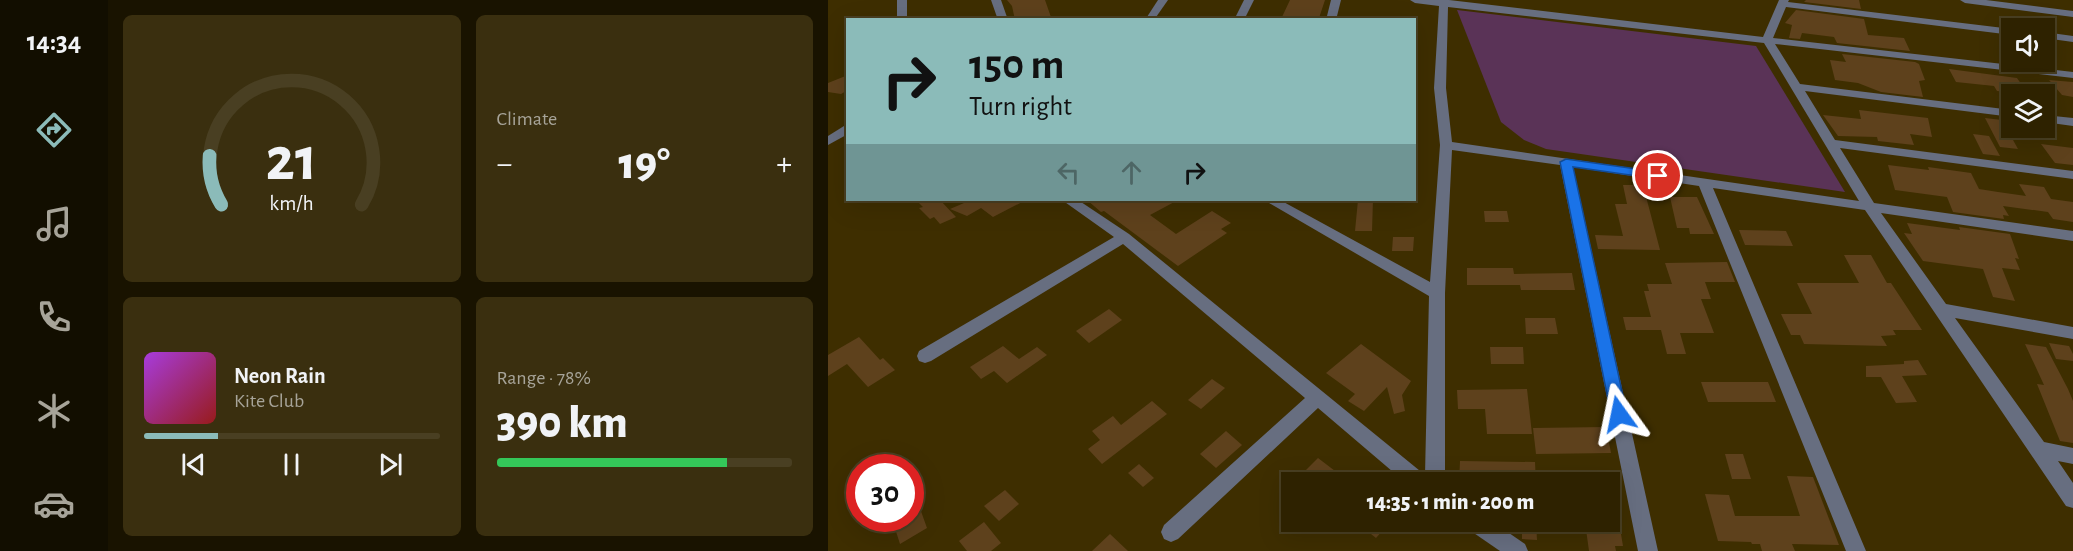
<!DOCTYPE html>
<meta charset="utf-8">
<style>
:root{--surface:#2e2200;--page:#3a2f0f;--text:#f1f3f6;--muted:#a7a499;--line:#493f22;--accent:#8bbbb9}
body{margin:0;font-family:"Alegreya Sans",sans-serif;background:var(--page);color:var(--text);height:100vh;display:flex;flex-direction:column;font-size:22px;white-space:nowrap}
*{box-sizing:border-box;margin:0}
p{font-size:20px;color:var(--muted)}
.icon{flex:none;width:33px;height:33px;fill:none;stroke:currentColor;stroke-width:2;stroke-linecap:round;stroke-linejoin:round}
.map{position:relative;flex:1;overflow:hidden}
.sheet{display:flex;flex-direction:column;gap:15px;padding:15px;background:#191300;width:720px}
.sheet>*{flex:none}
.guide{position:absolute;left:18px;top:18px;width:570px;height:183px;border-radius:0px;box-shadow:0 6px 24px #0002,0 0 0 2px var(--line);background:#8bbbb9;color:#111;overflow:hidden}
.buttons{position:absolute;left:1173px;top:18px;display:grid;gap:12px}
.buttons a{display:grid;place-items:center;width:54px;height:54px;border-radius:0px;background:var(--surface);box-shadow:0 6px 24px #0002,0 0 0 2px var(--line);font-size:30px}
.speed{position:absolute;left:18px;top:454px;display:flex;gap:12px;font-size:30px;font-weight:700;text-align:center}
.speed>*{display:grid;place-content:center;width:78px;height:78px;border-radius:50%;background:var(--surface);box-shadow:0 6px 24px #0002,0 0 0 2px var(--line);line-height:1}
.speed .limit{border:9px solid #d22;background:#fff;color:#111}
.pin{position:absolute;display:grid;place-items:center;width:51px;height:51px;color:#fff;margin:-26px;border:3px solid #fff;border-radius:50%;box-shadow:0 2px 6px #0007}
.me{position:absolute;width:66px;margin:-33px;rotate:348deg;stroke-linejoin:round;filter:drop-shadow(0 0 4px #0008)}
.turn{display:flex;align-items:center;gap:21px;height:126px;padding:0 24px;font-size:27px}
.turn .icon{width:78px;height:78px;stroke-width:2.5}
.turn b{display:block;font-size:42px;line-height:51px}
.lanes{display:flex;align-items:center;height:57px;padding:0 24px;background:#0003;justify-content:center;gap:30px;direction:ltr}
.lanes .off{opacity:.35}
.big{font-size:45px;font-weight:800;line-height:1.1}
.sheet .widget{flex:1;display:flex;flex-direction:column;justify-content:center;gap:9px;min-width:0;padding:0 21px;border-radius:9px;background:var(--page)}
.sheet .dial{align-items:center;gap:0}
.dial svg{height:156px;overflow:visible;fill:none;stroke:var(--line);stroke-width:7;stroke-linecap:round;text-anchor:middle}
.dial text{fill:var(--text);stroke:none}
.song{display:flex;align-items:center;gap:18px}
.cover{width:72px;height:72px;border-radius:9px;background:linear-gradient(135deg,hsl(280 70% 55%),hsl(0 70% 35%))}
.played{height:6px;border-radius:3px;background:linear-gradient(90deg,var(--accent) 25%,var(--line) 25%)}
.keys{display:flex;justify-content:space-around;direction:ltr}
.heat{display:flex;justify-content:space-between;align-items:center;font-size:33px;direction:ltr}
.charge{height:9px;border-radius:4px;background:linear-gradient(90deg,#34c759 78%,var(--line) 0)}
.sheet .tiles{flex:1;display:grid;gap:15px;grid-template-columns:repeat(2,1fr)}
.trip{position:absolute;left:453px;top:472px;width:339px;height:60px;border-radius:0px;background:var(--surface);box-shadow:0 6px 24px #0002,0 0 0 2px var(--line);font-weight:800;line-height:60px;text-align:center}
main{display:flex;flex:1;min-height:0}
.tab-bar{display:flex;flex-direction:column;width:108px;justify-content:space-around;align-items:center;background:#120e00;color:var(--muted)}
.tab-bar .icon{width:42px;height:42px}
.tab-bar .selected{color:var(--accent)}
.tab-bar b{font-size:27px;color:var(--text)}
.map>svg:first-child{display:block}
</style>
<main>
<nav class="tab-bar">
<b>14:34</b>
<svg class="icon selected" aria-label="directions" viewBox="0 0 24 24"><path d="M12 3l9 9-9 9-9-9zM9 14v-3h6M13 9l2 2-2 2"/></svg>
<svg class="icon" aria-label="music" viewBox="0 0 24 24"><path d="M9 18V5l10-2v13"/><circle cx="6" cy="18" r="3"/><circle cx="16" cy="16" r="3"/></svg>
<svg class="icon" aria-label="phone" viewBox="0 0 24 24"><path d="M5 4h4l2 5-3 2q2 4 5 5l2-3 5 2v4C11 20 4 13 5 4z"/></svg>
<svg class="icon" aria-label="climate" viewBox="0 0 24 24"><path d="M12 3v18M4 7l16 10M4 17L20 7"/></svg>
<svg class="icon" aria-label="car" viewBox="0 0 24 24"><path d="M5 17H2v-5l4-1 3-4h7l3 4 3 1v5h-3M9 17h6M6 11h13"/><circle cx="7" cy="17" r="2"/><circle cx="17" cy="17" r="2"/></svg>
</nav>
<section class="sheet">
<div class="tiles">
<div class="widget dial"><svg viewBox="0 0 100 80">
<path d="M14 69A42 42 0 1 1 86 69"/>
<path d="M14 69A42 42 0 0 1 8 44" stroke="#8bbbb9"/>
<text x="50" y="56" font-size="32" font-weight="700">21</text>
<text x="50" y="72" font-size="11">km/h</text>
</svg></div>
<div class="widget"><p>Climate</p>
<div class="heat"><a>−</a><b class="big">19°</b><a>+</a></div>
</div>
<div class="widget">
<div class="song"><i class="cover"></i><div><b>Neon Rain</b><p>Kite Club</p></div></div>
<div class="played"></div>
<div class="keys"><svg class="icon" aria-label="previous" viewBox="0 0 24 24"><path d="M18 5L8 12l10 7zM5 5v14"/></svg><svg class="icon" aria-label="pause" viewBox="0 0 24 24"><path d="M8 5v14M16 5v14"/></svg><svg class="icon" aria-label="next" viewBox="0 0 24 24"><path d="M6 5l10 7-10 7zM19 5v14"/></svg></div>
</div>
<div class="widget"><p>Range · 78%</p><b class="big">390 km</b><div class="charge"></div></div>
</div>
</section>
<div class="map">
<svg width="1245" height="551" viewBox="0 0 1245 551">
<rect width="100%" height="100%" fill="#3e2e00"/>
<polygon fill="#5a3357" points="629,10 928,46 1017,192 718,149 696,140 673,122"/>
<g fill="#5e411c">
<polygon points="179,0 217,0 224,20 187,20 184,6"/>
<polygon points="462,0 497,0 491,18 458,19 458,17 454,17"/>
<polygon points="978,0 1031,0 1033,9 976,2"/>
<polygon points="968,10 1036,19 1040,35 1076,38 1082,51 1009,43 1006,37 974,33 972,39 961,38 964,25 957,23"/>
<polygon points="1014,54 1087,62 1091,64 1097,80 1091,81 1095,97 1053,92 1030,83 1007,80 1002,60 1018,62"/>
<polygon points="1121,69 1189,78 1200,94 1169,91 1166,86 1128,82"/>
<polygon points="20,75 20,90 13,94 0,92 0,83"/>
<polygon points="1221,80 1245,82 1245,97 1234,95"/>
<polygon points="1031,110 1100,118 1104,137 1082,134 1086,145 1050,141 1049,137 1010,136 995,115 1033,119"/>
<polygon points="1157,118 1174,120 1190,149 1172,147"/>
<polygon points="1145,134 1161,136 1172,156 1155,154"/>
<polygon points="1213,144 1245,148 1245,165 1227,163"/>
<polygon points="1060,165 1101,170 1100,167 1143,173 1151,189 1170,192 1198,196 1191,184 1216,187 1223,199 1245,202 1245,222 1225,219 1220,212 1175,206 1181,216 1175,215 1176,219 1125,212 1119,197 1067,190"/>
<polygon points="795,185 815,185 832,250 770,249 767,235 795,236 787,204 799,204"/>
<polygon points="842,197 869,197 886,234 862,234 861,228 849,228"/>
<polygon points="88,200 112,200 128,217 112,224 106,217 102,219 91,208 95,207"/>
<polygon points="143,200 198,200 165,217 153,208 139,216 122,209"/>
<polygon points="259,200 350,200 322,215 348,234 384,211 403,223 393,229 399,233 350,266 276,211 273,212"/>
<polygon points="530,200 545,200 544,231 527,231"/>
<polygon points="656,211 679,211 681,222 657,222"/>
<polygon points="1079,223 1132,230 1131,227 1182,234 1191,259 1187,258 1192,270 1174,268 1187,301 1165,297 1155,269 1095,261 1076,233 1084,234"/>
<polygon points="911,230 958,231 965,246 917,245"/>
<polygon points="565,237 586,237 585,251 564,251"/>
<polygon points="1016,255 1043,255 1059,283 1063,283 1094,330 1065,330 1068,335 1053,336 1059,346 976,344 972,335 963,335 953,314 984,314 969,283 1031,283"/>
<polygon points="899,262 907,282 877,282 883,299 873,299 886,333 852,333 858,354 839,354 833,330 798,330 795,317 823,317 816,291 821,291 819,284 844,284 837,263"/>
<polygon points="639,268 685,268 686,274 744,273 747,290 693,290 692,285 639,285"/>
<polygon points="281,309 294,320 261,343 248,331"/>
<polygon points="697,318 727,318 730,334 698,334"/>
<polygon points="31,337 52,360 55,358 67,370 40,387 19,364 0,376 0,355"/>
<polygon points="1221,343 1241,346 1245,354 1245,361 1228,359"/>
<polygon points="533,344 583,381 574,395 577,411 566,414 559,387 536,411 520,401 527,394 498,373"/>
<polygon points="1197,344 1218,347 1240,389 1245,401 1245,443 1232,441 1209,384 1216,385"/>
<polygon points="175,346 191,359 209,347 219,355 179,383 166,371 153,379 142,367"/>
<polygon points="662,347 695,347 696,364 663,364"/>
<polygon points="1090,360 1099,375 1074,376 1089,402 1068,403 1053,377 1038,377 1038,366 1076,364 1076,361"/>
<polygon points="384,379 397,388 373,409 360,400"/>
<polygon points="873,382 940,382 948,402 880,402"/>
<polygon points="699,389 704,434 659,434 657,409 630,409 629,390"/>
<polygon points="324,401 339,414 274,464 260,449 272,440 264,431 285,416 293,425"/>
<polygon points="778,427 783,453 708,454 705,428"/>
<polygon points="398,431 414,445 388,468 372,454"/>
<polygon points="897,454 915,454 923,479 904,479"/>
<polygon points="490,458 511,474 503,483 483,483 473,475"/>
<polygon points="632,461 707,462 708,483 631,483"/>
<polygon points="311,464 326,478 315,487 300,473"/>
<polygon points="959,476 985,477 1011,545 964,544 967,551 934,551 932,544 924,544 923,542 890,541 877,494 901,495 907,516 972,516"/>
<polygon points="84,486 99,528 72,544 64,519 82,519"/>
<polygon points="177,490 191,504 171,521 156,506"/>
<polygon points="156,522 173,543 163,551 139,551 131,541"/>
<polygon points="528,522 562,522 548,538"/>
<polygon points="694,522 708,522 709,540 694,539"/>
<polygon points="757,522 791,522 795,546 787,546 788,551 761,551"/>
<polygon points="282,534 300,551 264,551"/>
</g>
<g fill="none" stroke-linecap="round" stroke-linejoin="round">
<g fill="#676e80" fill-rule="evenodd">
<rect x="69" y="0" width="10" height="20"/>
<polygon points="163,0 173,0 180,20 170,20"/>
<polygon points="330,0 340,0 326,20 317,20"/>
<polygon points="416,0 426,0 416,20 406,20"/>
<polygon points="503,0 513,0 508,20 498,20"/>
<path d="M582,0H621L935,37L951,0H961L960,2L1184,29V35L958,7L945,38L1245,72V78L947,44L972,84L1184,110V117L977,91L1007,140L1245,171V179L1012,148L1046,203L1245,231V241L1053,213L1118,304L1245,327V339L1127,318L1216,442L1245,448V464L1230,461L1245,483V508L1238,506L1037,210L885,188L1038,551H1018L871,186L745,167L830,551H810L732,165L624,150L617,293V483H578L490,408L350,539L343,542L336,539L333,532L336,525L477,398L295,244L103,361L97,363L91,361L89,356L91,351L286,237L234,200H250L301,234L597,475L601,296L436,200H452L602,282L612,145L606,88L611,6L587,3ZM620,7L936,43L1031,201L624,142L618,88Z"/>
<polygon points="1132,0 1158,0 1245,11 1245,17 1137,3"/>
<polygon points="1216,32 1245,36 1245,42 1216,38"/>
<polygon points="1216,115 1245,118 1245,126 1216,122"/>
<polygon points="16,126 20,126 20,134 0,145 0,136"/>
<polygon points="637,522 665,522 697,544 700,551 672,551 640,529"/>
</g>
</g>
<polygon fill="#1a73e8" stroke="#114b97" stroke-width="1.5" points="738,159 830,172 836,176 830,179 745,167 799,414 797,419 791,421 785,419 783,414 732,162"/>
</svg>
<div class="buttons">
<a><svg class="icon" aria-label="sound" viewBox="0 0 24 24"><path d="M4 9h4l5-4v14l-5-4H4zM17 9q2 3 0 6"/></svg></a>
<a><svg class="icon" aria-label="layers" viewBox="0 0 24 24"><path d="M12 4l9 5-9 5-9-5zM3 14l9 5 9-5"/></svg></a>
</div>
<div class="speed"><div class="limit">30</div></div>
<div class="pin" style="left:830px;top:176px;background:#d93025"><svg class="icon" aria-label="arrive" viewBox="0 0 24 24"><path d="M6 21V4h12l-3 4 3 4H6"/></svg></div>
<svg class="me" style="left:791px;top:414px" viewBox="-20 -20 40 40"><path d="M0-17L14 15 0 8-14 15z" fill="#1a73e8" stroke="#fff" stroke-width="4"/></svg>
<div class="trip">14:35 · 1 min · 200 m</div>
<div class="guide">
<div class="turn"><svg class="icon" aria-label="right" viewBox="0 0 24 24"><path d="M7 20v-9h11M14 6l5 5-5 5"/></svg><div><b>150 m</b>Turn right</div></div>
<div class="lanes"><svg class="icon off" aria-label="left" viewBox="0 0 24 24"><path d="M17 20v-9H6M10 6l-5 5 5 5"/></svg><svg class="icon off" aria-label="ahead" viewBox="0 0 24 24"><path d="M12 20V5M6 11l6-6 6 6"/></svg><svg class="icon" aria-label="right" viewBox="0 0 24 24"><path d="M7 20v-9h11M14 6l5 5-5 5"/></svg></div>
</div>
</div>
</main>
